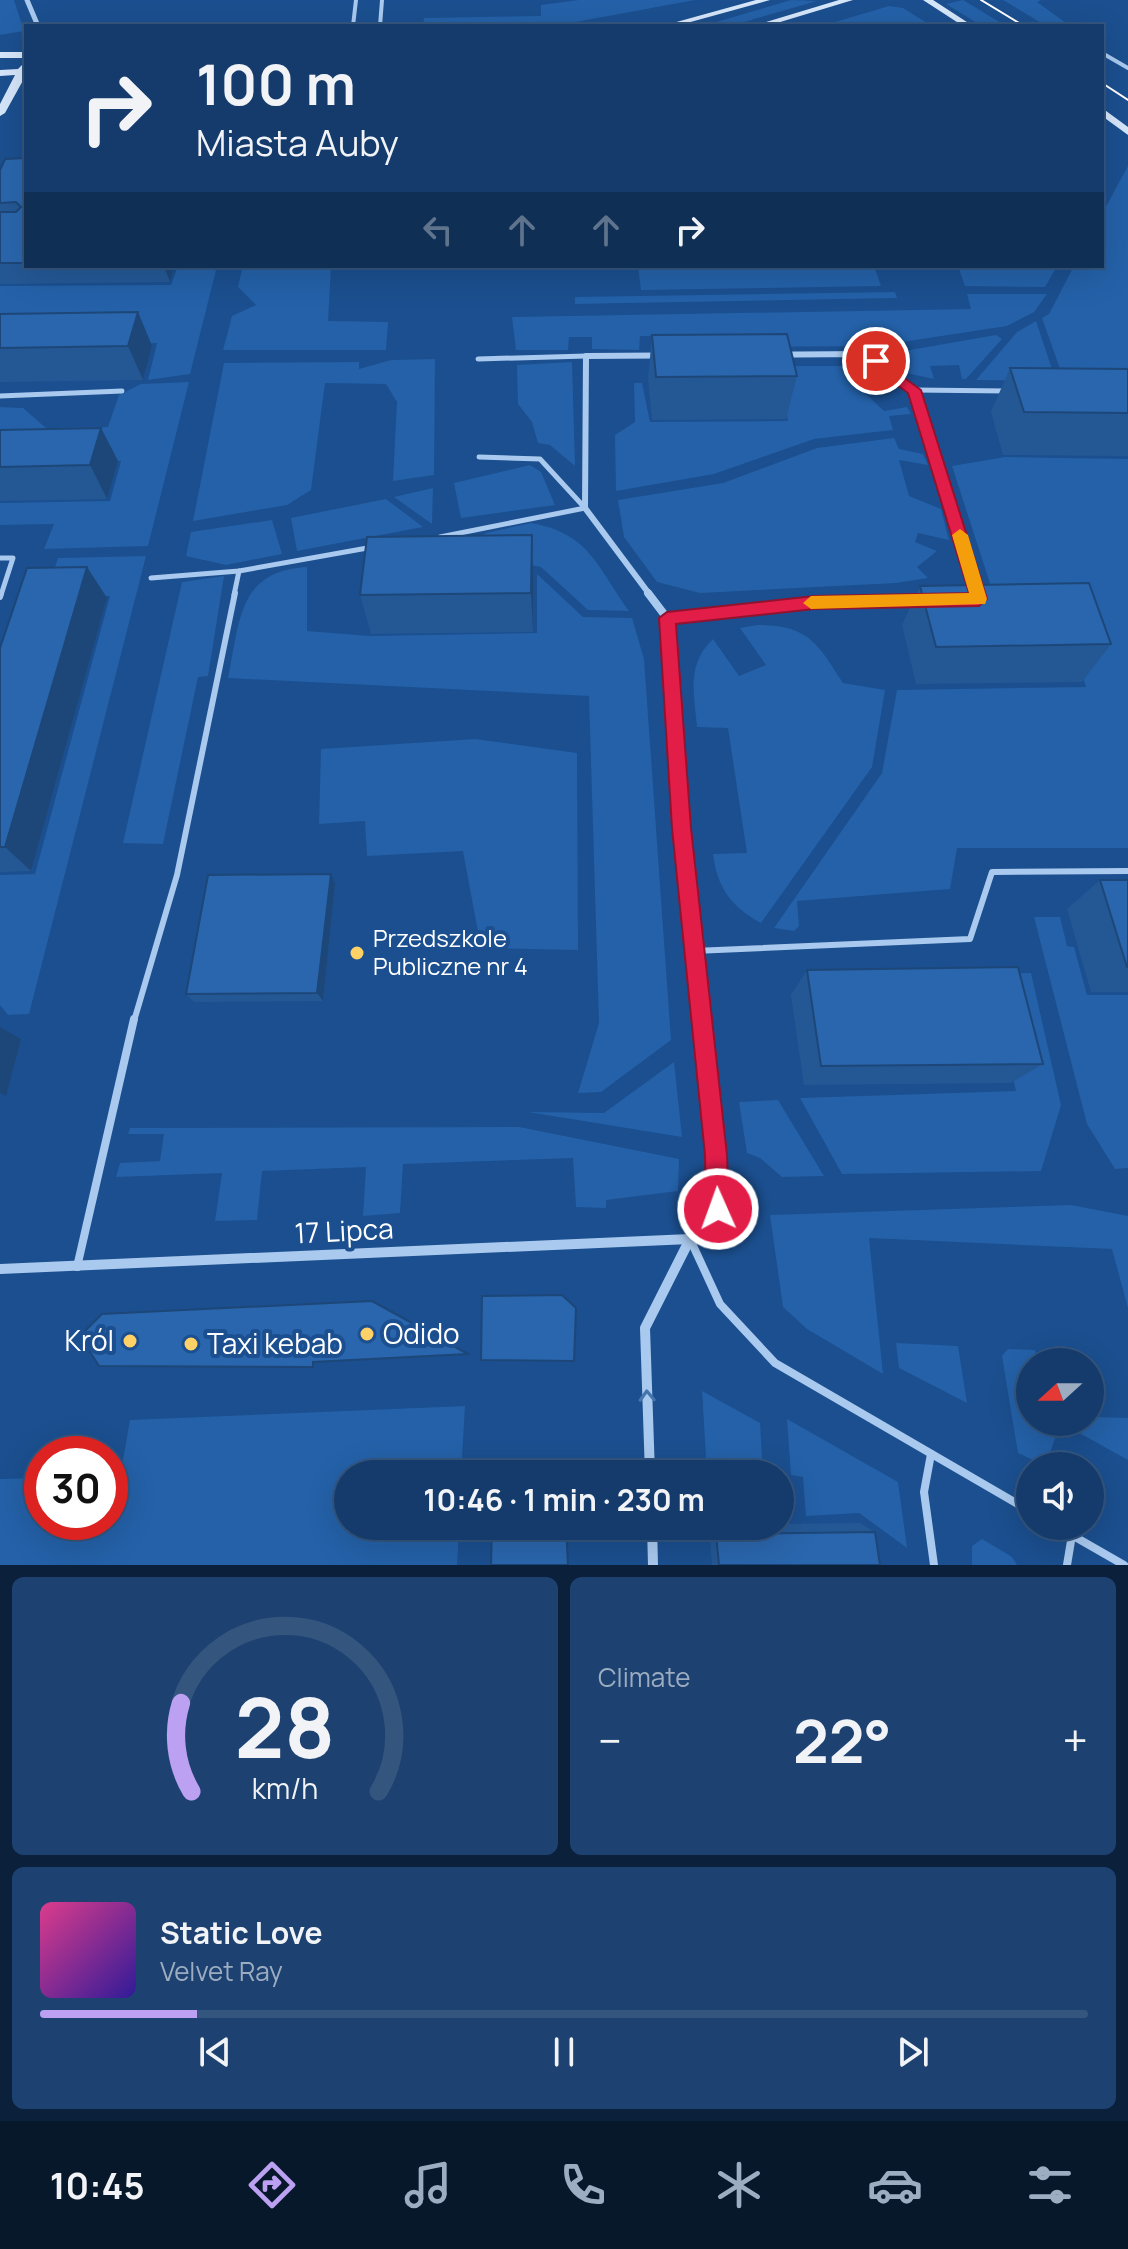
<!DOCTYPE html>
<meta charset="utf-8">
<style>
:root{--surface:#143b6b;--page:#1d4271;--text:#f1f3f6;--muted:#9dadc1;--line:#33557e;--accent:#bca0f2}
body{margin:0;font-family:Manrope,sans-serif;background:var(--page);color:var(--text);height:100vh;display:flex;flex-direction:column;font-size:30px;white-space:nowrap}
*{box-sizing:border-box;margin:0}
p{font-size:26px;color:var(--muted)}
.icon{flex:none;width:44px;height:44px;fill:none;stroke:currentColor;stroke-width:2;stroke-linecap:round;stroke-linejoin:round}
.map{position:relative;height:1565px;overflow:hidden}
.sheet{display:flex;flex-direction:column;gap:12px;padding:12px;background:#0b203b;flex:1}
.sheet>*{flex:none}
.hud{position:absolute;left:24px;top:24px;width:1080px;height:244px;border-radius:0px;box-shadow:0 8px 32px #0002,0 0 0 2px var(--line);background:#143b6b;color:var(--text);overflow:hidden}
.needle{width:52px;rotate:249deg}
.fabs{position:absolute;left:1016px;top:1348px;display:grid;gap:16px}
.fabs a{display:grid;place-items:center;width:88px;height:88px;border-radius:50%;background:var(--surface);box-shadow:0 8px 32px #0002,0 0 0 2px var(--line);font-size:40px}
.speed{position:absolute;left:24px;top:1436px;display:flex;gap:16px;font-size:40px;font-weight:700;text-align:center}
.speed>*{display:grid;place-content:center;width:104px;height:104px;border-radius:50%;background:var(--surface);box-shadow:0 8px 32px #0002,0 0 0 2px var(--line);line-height:1}
.speed .limit{border:12px solid #d22;background:#fff;color:#111}
.pin{position:absolute;display:grid;place-items:center;width:68px;height:68px;color:#fff;margin:-34px;border:4px solid #fff;border-radius:50%;box-shadow:0 2px 8px #0007}
.me{position:absolute;width:88px;margin:-44px;rotate:358deg;stroke-linejoin:round;filter:drop-shadow(0 0 6px #0008)}
.turn{display:flex;align-items:center;gap:28px;height:168px;padding:0 40px;font-size:36px}
.turn .icon{width:104px;height:104px;stroke-width:2.5}
.turn b{display:block;font-size:56px;line-height:68px}
.lanes{display:flex;align-items:center;height:76px;padding:0 40px;background:#0003;justify-content:center;gap:40px;direction:ltr}
.lanes .off{opacity:.35}
.big{font-size:60px;font-weight:700;line-height:1.1}
.sheet .widget{flex:1;display:flex;flex-direction:column;justify-content:center;gap:12px;min-width:0;padding:0 28px;border-radius:12px;background:var(--page)}
.sheet .dial{align-items:center;gap:0}
.dial svg{height:208px;overflow:visible;fill:none;stroke:var(--line);stroke-width:7;stroke-linecap:round;text-anchor:middle}
.dial text{fill:var(--text);stroke:none}
.song{display:flex;align-items:center;gap:24px}
.cover{width:96px;height:96px;border-radius:12px;background:linear-gradient(135deg,hsl(330 70% 55%),hsl(250 70% 35%))}
.played{height:8px;border-radius:4px;background:linear-gradient(90deg,var(--accent) 15%,var(--line) 15%)}
.keys{display:flex;justify-content:space-around;direction:ltr}
.heat{display:flex;justify-content:space-between;align-items:center;font-size:44px;direction:ltr}
.sheet .tiles{flex:1;display:grid;gap:12px;grid-template-columns:1fr 1fr}
.widget:last-child{grid-column:span 2}
.trip{position:absolute;left:334px;top:1460px;width:460px;height:80px;border-radius:40px;background:var(--surface);box-shadow:0 8px 32px #0002,0 0 0 2px var(--line);font-weight:700;line-height:80px;text-align:center}
.dock{display:flex;height:128px;justify-content:space-around;align-items:center;background:#08182b;color:var(--muted)}
.dock .icon{width:56px;height:56px}
.dock .active{color:var(--accent)}
.dock b{font-size:36px;color:var(--text)}
.map>svg:first-child{display:block}
</style>
<div class="map">
<svg width="1128" height="1565" viewBox="0 0 1128 1565">
<rect width="100%" height="100%" fill="#1b4f8f"/>
<g fill="#2461a8">
<polygon points="0,0 14,0 24,31 0,35"/>
<polygon points="579,0 695,0 554,26 423,26 424,18 541,16 541,5"/>
<polygon points="791,0 817,1 730,26 703,26"/>
<polygon points="963,0 1006,26 982,26 946,4"/>
<polygon points="1003,0 1041,0 1037,2 1070,26 1046,26"/>
<polygon points="889,6 903,8 932,26 822,26"/>
<polygon points="1128,166 1128,395 1064,380 1042,318 1049,314 1074,266 1102,266 1102,214"/>
<polygon points="178,266 217,266 190,374 148,380 157,343 0,348 0,286 171,285"/>
<polygon points="252,266 331,266 328,321 388,322 386,350 223,350 232,316 256,305 238,287 242,270"/>
<polygon points="638,266 874,266 881,286 641,290"/>
<polygon points="958,266 1057,266 1045,287 965,286"/>
<polygon points="895,292 897,298 575,304 575,297"/>
<polygon points="967,294 1047,294 1034,312 1007,326 876,346 735,347 733,335 640,336 639,350 592,349 592,337 569,337 568,350 516,350 512,317 971,309"/>
<polygon points="1036,321 1056,381 976,380 1017,332"/>
<polygon points="996,335 1002,339 966,379 962,379 959,365 930,366 934,379 902,372 881,355"/>
<polygon points="435,359 434,475 393,481 397,402 386,384 325,383 311,490 287,505 193,521 224,363 359,362 359,369 391,360"/>
<polygon points="572,362 575,466 550,445 538,443 532,422 518,404 517,365"/>
<polygon points="736,366 853,366 867,372 851,380 884,411 907,407 911,414 889,416 893,430 814,439 714,474 616,491 615,435 635,422 634,383 642,383 650,422 788,421 780,376"/>
<polygon points="189,382 148,546 44,549 54,524 0,525 0,503 110,501 121,461 0,462 0,407 23,408 46,428 108,427 119,395 141,384"/>
<polygon points="894,438 899,449 923,454 928,465 899,460 909,496 941,509 949,540 918,533 915,542 937,551 917,567 928,578 896,583 700,593 657,582 624,537 618,500 723,483 817,448"/>
<polygon points="1005,457 1128,459 1128,848 957,848 950,889 797,901 799,926 794,931 774,928 882,773 897,690 1086,687 1064,621 997,605 952,466"/>
<polygon points="530,465 541,472 555,505 461,518 454,483"/>
<polygon points="433,488 432,524 394,497"/>
<polygon points="386,499 423,527 297,551 291,518"/>
<polygon points="272,520 282,554 226,565 186,556 191,532"/>
<path d="M531,523C589,533 597,566 629,611L588,610L541,567L471,553L472,543L486,533Z"/>
<polygon points="146,556 29,1014 8,1015 0,1005 0,875 35,874 110,596 46,595 58,558"/>
<path d="M307,567V631L369,636L537,633V574L583,617L632,618L644,659L671,1040L601,1092L578,1093L599,1023L589,696L228,678C240,622 237,571 307,567Z"/>
<polygon points="224,576 208,676 198,677 163,844 123,843 182,582"/>
<path d="M757,625C809,625 817,643 843,683L885,690L872,767L761,923C731,907 717,887 713,854L747,853L728,728L697,727C694,693 686,665 713,639L739,676L766,665L740,628Z"/>
<polygon points="475,739 577,753 578,950 481,948 463,851 367,856 365,821 319,824 321,749"/>
<polygon points="1034,917 1060,917 1067,946 1074,947 1087,995 1128,995 1128,1168 1115,1169 1087,1124"/>
<polygon points="1031,973 1061,1105 1041,1171 842,1174 800,1098 1016,1091 993,988 888,976"/>
<polygon points="674,1062 682,1137 528,1112 604,1113"/>
<polygon points="778,1100 824,1176 782,1177 760,1158 747,1153 739,1102"/>
<polygon points="519,1127 679,1159 678,1191 606,1200 606,1208 576,1207 573,1158 403,1164 400,1213 363,1216 366,1167 262,1171 257,1220 215,1221 222,1173 116,1177 120,1163 160,1161 164,1134 128,1134 130,1128"/>
<polygon points="1071,1205 1128,1216 1128,1308 1112,1249 869,1238 883,1374 807,1329 783,1307 770,1215"/>
<polygon points="896,1343 958,1346 967,1403 899,1368"/>
<polygon points="1008,1349 1035,1350 1037,1362 1030,1362 1030,1422 1060,1422 1046,1466 1018,1453 1002,1356"/>
<polygon points="702,1391 760,1423 763,1474 707,1474"/>
<polygon points="465,1406 461,1474 348,1474 348,1526 459,1526 457,1565 0,1565 0,1479 42,1478 42,1522 110,1522 110,1477 120,1477 130,1420"/>
<polygon points="1090,1417 1128,1418 1128,1460 1074,1430 1076,1422 1090,1422"/>
<polygon points="787,1419 898,1482 907,1548 859,1513 806,1516 803,1477 791,1475"/>
<polygon points="982,1539 1012,1557 1017,1565 972,1565 972,1546"/>
</g>
<g fill="none" stroke-linecap="round" stroke-linejoin="round">
<g stroke="#a9c9ee" stroke-width="4">
<polyline points="353,26 356,0"/>
<polyline points="380,26 382,0"/>
<polyline points="1102,53 1128,68"/>
</g>
<g stroke="#a9c9ee" stroke-width="5">
<polyline points="478,359 586,356"/>
<polyline points="914,390 1007,391"/>
<polyline points="0,396 122,391"/>
<polyline points="479,457 540,459 585,508"/>
<polyline points="440,537 585,508"/>
<polyline points="0,558 13,558 1,595"/>
<polyline points="151,578 239,571 373,547"/>
<polyline points="234,595 239,571"/>
</g>
<g stroke="#a9c9ee" stroke-width="6">
<polyline points="0,597 1,593"/>
<polyline points="694,951 970,939 992,872 1128,871"/>
<polyline points="134,1021 177,875 235,593"/>
</g>
<g stroke="#a9c9ee" stroke-width="8">
<polyline points="690,1239 720,1304 775,1363 1030,1511"/>
<polyline points="77,1267 134,1019"/>
<polyline points="931,1454 924,1492 934,1565"/>
<polyline points="1056,1526 1124,1565"/>
<polyline points="1067,1565 1072,1535"/>
</g>
<polyline stroke="#a9c9ee" stroke-width="5" points="27,0 38,26"/>
<polyline stroke="#a9c9ee" stroke-width="6" points="650,595 585,508 586,356 866,354 914,390 978,595"/>
<g stroke="#a9c9ee" stroke-width="8">
<polyline points="648,593 667,618 814,602 979,599 977,593"/>
<polyline points="667,618 681,828 702,1021"/>
</g>
<g stroke="#a9c9ee" stroke-width="10">
<polyline points="0,1269 690,1239"/>
<polyline points="650,1474 645,1328 690,1239 718,1209 701,1019"/>
<polyline points="652,1526 653,1565"/>
</g>
<g fill="#d6e6fa" fill-rule="evenodd">
<polygon points="756,0 770,0 676,26 662,26"/>
<polygon points="839,0 853,0 767,26 753,26"/>
<polygon points="923,0 933,0 973,26 963,26"/>
<rect x="0" y="52" width="26" height="6"/>
<polygon points="26,61 26,75 5,113 0,116 0,104 15,75 0,76 0,70 18,69"/>
<polygon points="1102,108 1128,127 1128,135 1102,116"/>
</g>
<g stroke="#fff" stroke-width="2">
<polyline points="981,0 1024,26"/>
<polyline points="1102,83 1128,100"/>
</g>
</g>
<g fill="#245895">
<polygon points="26,158 26,266 174,266 170,282 0,284 0,170"/>
<polygon points="138,312 152,346 143,380 0,382 0,314"/>
<polygon points="652,335 797,376 786,419 652,420 648,379"/>
<polygon points="1010,368 1128,369 1128,456 1003,455 991,412"/>
<polygon points="101,428 118,461 107,499 0,501 0,430"/>
<polygon points="532,535 533,575 533,632 371,634 360,595"/>
<polygon points="87,567 107,598 31,871 0,872 0,648"/>
<polygon points="920,586 1111,644 1082,682 916,684 902,625"/>
<polygon points="1100,880 1128,880 1128,992 1091,992 1067,909"/>
<polygon points="335,884 323,1001 194,1002 186,994"/>
<polygon points="807,970 1043,1064 1011,1083 804,1085 791,995"/>
<polygon points="860,1523 875,1532 880,1565 712,1565 709,1526 780,1526 780,1524"/>
</g>
<g fill="#1d4779">
<polygon points="164,266 174,266 170,282"/>
<polygon points="138,312 152,346 143,380 128,346"/>
<polygon points="101,428 118,461 107,499 90,465"/>
<polygon points="532,535 533,575 533,632 531,593"/>
<polygon points="87,567 107,598 31,871 5,847"/>
<polygon points="331,874 335,884 323,1001 317,993"/>
<polygon points="0,1027 21,1039 6,1096 0,1093"/>
</g>
<g fill="#2a66ad" stroke="#1d4779" stroke-width="2">
<polygon points="26,158 26,263 0,263 0,212 16,212 21,207 16,202 0,203 0,170 5,159"/>
<polygon points="138,312 128,346 0,348 0,314"/>
<polygon points="787,334 797,376 656,377 652,335"/>
<polygon points="1010,368 1128,369 1128,413 1024,412"/>
<polygon points="101,428 90,465 0,467 0,430"/>
<polygon points="532,535 531,593 360,595 367,537"/>
<polygon points="87,567 5,847 0,847 0,648 27,568"/>
<polygon points="1089,583 1111,644 936,647 920,586"/>
<polygon points="331,874 317,993 186,994 208,875"/>
<polygon points="1100,880 1128,880 1128,967 1127,967"/>
<polygon points="1018,967 1043,1064 821,1066 807,970"/>
<polygon points="562,1295 576,1308 574,1361 481,1360 482,1296"/>
<polygon points="372,1301 468,1354 313,1362 313,1367 99,1366 80,1336 102,1314"/>
<polygon points="492,1526 566,1526 568,1565 491,1565"/>
<polygon points="875,1532 880,1565 719,1565 716,1534"/>
</g>
<defs><path id="oneway-chevron" d="M-2-3.5L2.5 0L-2 3.5" fill="none" stroke-width="1.6" stroke-linecap="round" stroke-linejoin="round" transform="scale(2)"/></defs>
<use stroke="#4674ac" href="#oneway-chevron" transform="translate(647 1396) rotate(-92)"/>
<polygon fill="#e11d48" stroke="#92132f" stroke-width="2" points="876,357 921,390 987,599 979,606 814,609 676,624 691,828 727,1155 729,1209 726,1217 718,1220 710,1217 706,1209 705,1155 672,828 659,618 667,612 814,596 969,593 908,393 871,365 871,358"/>
<polygon fill="#f59e0b" points="960,529 968,535 987,599 985,604 811,609 803,603 811,596 969,593 952,535"/>
<g fill="#ffd166" stroke="#1b4f8f" stroke-width="3">
<circle cx="357" cy="953" r="8"/>
<circle cx="367" cy="1334" r="8"/>
<circle cx="130" cy="1341" r="8"/>
<circle cx="191" cy="1344" r="8"/>
</g>
<g text-anchor="middle" stroke-width="8" stroke-linejoin="round" paint-order="stroke">
<g font-size="24" fill="#fff" stroke="#1b4f8f" text-anchor="start">
<text x="373" y="947">Przedszkole<tspan x="373" dy="28">Publiczne nr 4</tspan></text>
</g>
<g font-size="28" fill="#fff" stroke="#1b4f8f">
<text transform="translate(344 1231) rotate(-3)" y="10">17 Lipca</text>
</g>
<g font-size="28" fill="#fff" stroke="#1b4f8f" text-anchor="start">
<text x="383" y="1344">Odido</text>
<text x="114" y="1351" text-anchor="end">Król</text>
<text x="207" y="1354">Taxi kebab</text>
</g>
</g>
</svg>
<div class="fabs">
<a><svg class="needle" viewBox="-14 -14 28 28"><path d="M0-13l5 13h-10z" fill="#e53935"/><path d="M0 13l5-13h-10z" fill="#9dadc1"/></svg></a>
<a><svg class="icon" aria-label="sound" viewBox="0 0 24 24"><path d="M4 9h4l5-4v14l-5-4H4zM17 9q2 3 0 6"/></svg></a>
</div>
<div class="speed"><div class="limit">30</div></div>
<div class="pin" style="left:876px;top:361px;background:#d93025"><svg class="icon" aria-label="arrive" viewBox="0 0 24 24"><path d="M6 21V4h12l-3 4 3 4H6"/></svg></div>
<svg class="me" style="left:718px;top:1209px" viewBox="-20 -20 40 40"><circle r="17" fill="#e11d48" stroke="#fff" stroke-width="3"/><path d="M0-11L8 9 0 5-8 9z" fill="#fff"/></svg>
<div class="trip">10:46 · 1 min · 230 m</div>
<div class="hud">
<div class="turn"><svg class="icon" aria-label="right" viewBox="0 0 24 24"><path d="M7 20v-9h11M14 6l5 5-5 5"/></svg><div><b>100 m</b>Miasta Auby</div></div>
<div class="lanes"><svg class="icon off" aria-label="left" viewBox="0 0 24 24"><path d="M17 20v-9H6M10 6l-5 5 5 5"/></svg><svg class="icon off" aria-label="ahead" viewBox="0 0 24 24"><path d="M12 20V5M6 11l6-6 6 6"/></svg><svg class="icon off" aria-label="ahead" viewBox="0 0 24 24"><path d="M12 20V5M6 11l6-6 6 6"/></svg><svg class="icon" aria-label="right" viewBox="0 0 24 24"><path d="M7 20v-9h11M14 6l5 5-5 5"/></svg></div>
</div>
</div>
<section class="sheet">
<div class="tiles">
<div class="widget dial"><svg viewBox="0 0 100 80">
<path d="M14 69A42 42 0 1 1 86 69"/>
<path d="M14 69A42 42 0 0 1 10 35" stroke="#bca0f2"/>
<text x="50" y="56" font-size="32" font-weight="700">28</text>
<text x="50" y="72" font-size="11">km/h</text>
</svg></div>
<div class="widget"><p>Climate</p>
<div class="heat"><a>−</a><b class="big">22°</b><a>+</a></div>
</div>
<div class="widget">
<div class="song"><i class="cover"></i><div><b>Static Love</b><p>Velvet Ray</p></div></div>
<div class="played"></div>
<div class="keys"><svg class="icon" aria-label="previous" viewBox="0 0 24 24"><path d="M18 5L8 12l10 7zM5 5v14"/></svg><svg class="icon" aria-label="pause" viewBox="0 0 24 24"><path d="M8 5v14M16 5v14"/></svg><svg class="icon" aria-label="next" viewBox="0 0 24 24"><path d="M6 5l10 7-10 7zM19 5v14"/></svg></div>
</div>
</div>
</section>
<nav class="dock">
<b>10:45</b>
<svg class="icon active" aria-label="directions" viewBox="0 0 24 24"><path d="M12 3l9 9-9 9-9-9zM9 14v-3h6M13 9l2 2-2 2"/></svg>
<svg class="icon" aria-label="music" viewBox="0 0 24 24"><path d="M9 18V5l10-2v13"/><circle cx="6" cy="18" r="3"/><circle cx="16" cy="16" r="3"/></svg>
<svg class="icon" aria-label="phone" viewBox="0 0 24 24"><path d="M5 4h4l2 5-3 2q2 4 5 5l2-3 5 2v4C11 20 4 13 5 4z"/></svg>
<svg class="icon" aria-label="climate" viewBox="0 0 24 24"><path d="M12 3v18M4 7l16 10M4 17L20 7"/></svg>
<svg class="icon" aria-label="car" viewBox="0 0 24 24"><path d="M5 17H2v-5l4-1 3-4h7l3 4 3 1v5h-3M9 17h6M6 11h13"/><circle cx="7" cy="17" r="2"/><circle cx="17" cy="17" r="2"/></svg>
<svg class="icon" aria-label="filters" viewBox="0 0 24 24"><path d="M4 7h16M4 17h16"/><circle cx="9" cy="7" r="2"/><circle cx="15" cy="17" r="2"/></svg>
</nav>
